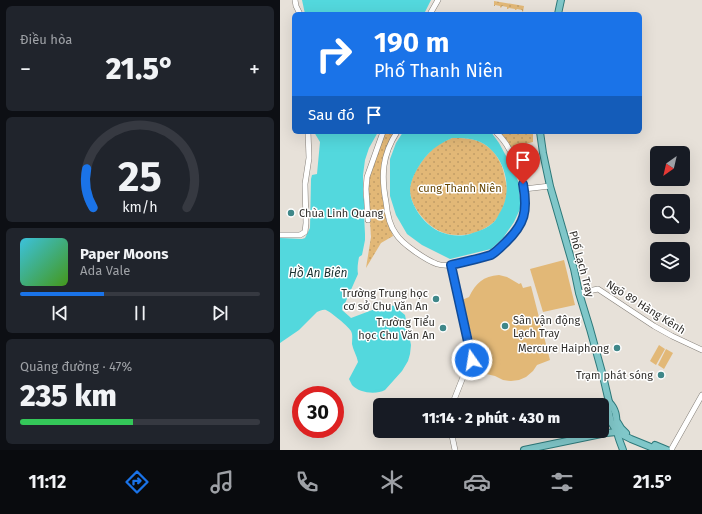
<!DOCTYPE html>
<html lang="vi">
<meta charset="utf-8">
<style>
:root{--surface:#171b24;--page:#20242c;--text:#f1f3f6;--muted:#9ea1a6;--line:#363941;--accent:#1a73e8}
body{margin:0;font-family:"Fira Sans",sans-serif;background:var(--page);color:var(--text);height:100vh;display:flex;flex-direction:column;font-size:15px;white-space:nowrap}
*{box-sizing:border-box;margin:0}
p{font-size:13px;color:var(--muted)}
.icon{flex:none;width:22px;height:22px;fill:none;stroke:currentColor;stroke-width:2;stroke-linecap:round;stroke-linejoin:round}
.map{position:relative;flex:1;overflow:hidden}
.details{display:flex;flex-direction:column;gap:6px;padding:6px;background:#0d0f14;width:280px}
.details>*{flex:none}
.guide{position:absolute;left:12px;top:12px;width:350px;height:122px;border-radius:6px;box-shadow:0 4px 16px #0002;background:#1a73e8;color:#fff;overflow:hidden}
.needle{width:26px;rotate:214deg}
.tools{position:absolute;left:370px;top:146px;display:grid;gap:8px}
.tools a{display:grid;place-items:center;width:40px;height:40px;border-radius:6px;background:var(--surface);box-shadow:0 4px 16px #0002;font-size:20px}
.speed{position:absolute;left:12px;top:386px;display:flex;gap:8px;font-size:20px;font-weight:700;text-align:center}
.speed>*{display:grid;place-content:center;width:52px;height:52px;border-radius:50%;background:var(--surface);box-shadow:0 4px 16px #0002;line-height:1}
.speed .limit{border:6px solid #d22;background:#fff;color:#111}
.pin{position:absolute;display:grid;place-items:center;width:34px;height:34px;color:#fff;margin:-41px -17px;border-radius:50% 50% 50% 0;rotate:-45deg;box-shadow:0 0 4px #0007}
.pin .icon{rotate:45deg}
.me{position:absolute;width:44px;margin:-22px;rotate:347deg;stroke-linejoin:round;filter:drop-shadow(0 0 3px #0008)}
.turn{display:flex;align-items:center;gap:14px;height:84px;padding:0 16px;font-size:18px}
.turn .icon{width:52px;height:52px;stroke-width:2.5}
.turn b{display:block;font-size:28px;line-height:34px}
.then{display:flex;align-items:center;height:38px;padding:0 16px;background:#0003;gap:8px;font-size:15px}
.big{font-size:30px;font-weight:800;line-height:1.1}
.details .widget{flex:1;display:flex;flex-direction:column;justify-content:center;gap:6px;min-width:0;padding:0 14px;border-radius:6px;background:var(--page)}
.details .dial{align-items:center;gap:0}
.dial svg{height:104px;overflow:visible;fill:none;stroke:var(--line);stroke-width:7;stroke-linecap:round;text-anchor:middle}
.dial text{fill:var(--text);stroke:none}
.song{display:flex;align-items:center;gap:12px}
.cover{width:48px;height:48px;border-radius:6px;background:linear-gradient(135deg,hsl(190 70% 55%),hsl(100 70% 35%))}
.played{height:4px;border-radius:2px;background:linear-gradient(90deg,var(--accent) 35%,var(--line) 35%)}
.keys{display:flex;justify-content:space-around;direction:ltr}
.heat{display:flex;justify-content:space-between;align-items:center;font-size:22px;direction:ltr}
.charge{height:6px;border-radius:3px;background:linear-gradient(90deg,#34c759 47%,var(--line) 0)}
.trip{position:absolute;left:93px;top:398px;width:236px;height:40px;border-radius:6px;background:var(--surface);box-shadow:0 4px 16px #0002;font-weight:800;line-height:40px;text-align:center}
.tabs{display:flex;height:64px;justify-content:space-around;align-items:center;background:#090b0e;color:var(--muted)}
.tabs .icon{width:28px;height:28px}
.tabs .active{color:var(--accent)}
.tabs b{font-size:18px;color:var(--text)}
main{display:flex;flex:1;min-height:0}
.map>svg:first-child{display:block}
</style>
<main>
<section class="details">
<div class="widget"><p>Điều hòa</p>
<div class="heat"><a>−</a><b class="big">21.5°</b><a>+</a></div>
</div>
<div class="widget dial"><svg viewBox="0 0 100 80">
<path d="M14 69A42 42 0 1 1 86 69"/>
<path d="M14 69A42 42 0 0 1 9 39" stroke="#1a73e8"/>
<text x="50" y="56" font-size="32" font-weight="700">25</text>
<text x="50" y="72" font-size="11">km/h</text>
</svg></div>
<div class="widget">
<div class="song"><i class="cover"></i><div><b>Paper Moons</b><p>Ada Vale</p></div></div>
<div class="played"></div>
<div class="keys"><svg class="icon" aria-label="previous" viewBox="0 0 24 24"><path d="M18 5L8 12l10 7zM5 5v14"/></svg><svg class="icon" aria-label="pause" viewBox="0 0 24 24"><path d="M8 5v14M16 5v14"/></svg><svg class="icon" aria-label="next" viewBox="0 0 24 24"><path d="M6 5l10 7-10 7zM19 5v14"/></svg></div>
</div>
<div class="widget"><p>Quãng đường · 47%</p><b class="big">235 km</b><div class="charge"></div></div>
</section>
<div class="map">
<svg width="422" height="450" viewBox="0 0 422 450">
<defs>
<pattern id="green-dots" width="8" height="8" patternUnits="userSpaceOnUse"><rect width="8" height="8" fill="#e2b877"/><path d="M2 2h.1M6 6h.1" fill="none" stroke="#c29e67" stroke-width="1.8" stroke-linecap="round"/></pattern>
</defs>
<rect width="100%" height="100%" fill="#e7e1d9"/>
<g fill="url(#green-dots)">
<polygon points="214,1 244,6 243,12 242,11 242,10 237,9 236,10 235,10 235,9 229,8 228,9 227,9 227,7 222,6 221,8 220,7 220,6 215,5 215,6 214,6"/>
<path d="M105,132H115C92,163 101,202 113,236L101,243L86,268L91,237L87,177Z"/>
<polygon points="218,132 253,132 253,142 229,148"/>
<path d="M172,138C183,138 194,138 204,144C215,151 221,161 224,173C225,179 227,185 227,191C227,200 221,215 214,222C206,229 193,235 181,235C165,236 153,230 142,217C136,210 130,200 130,190C130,175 146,153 158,145C162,142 167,140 172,138Z"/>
</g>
<g fill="#e2b877">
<polygon points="148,178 160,181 156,195 145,193"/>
<polygon points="284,260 295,305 263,312 250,269"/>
<path d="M219,275L227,277L239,284L241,283L243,288L251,286L270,360L257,365L253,371L246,377L239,380L231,381L223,380L215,376L202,373L182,300L189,297C196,283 203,276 219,275Z"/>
<polygon points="379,345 385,349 376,365 370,361"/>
<polygon points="386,349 393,353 384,369 378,365"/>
</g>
<g fill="#53d8dd" fill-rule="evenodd">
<polygon points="22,0 151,0 144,14 25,14"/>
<path d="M34,132H98L89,148L85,160L83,175V196L85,204L84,215L85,234V240L82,255L79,257C78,263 77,268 78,274L62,310L70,317L71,318L103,306L110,305L114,306L125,315L131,345L130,354L128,361L122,371L105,390C96,395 79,393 72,385C71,383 70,381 69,379L78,362C77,356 73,350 72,344C72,339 73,335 71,331C68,326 52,313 46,310C43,309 40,311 37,312L19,330L0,343V238L22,239L25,238L30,228L31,179L32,175L37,174L40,142Z"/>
<path d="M123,132H211L219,143L231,165L238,181L241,207L234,222L223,238L211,249L170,259L142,245L127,234L116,215L110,196V159L116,143ZM172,138C183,138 194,138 204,144C226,158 234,192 219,214C218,216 216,220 214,222C208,228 199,231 190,234C175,238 159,234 148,224C139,216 130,202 130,190C130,185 132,180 134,175C143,157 153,146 172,138Z"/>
</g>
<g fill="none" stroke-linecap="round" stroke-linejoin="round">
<defs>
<g id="minor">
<polyline points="15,0 16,6 20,14"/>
<polyline points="150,14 158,0"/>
<path d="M117,132C102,155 101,176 106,202C107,213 109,225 116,234C122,244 146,260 157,264C169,268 185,262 196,259C201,257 206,256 211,254C218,252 224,244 229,239C237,231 242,223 245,213C249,194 239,165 229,149C226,143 221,137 216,132"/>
<polyline points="244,189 270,186"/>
<polyline points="88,220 86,189 87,177 103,132"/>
<polyline points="0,235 20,235 25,232 26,223 25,184 29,158 28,132"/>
<polyline points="171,265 193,360 185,372 172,405"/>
<polyline points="299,293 318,289 374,326 392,336 422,350"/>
<polyline points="171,431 175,450"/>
<polyline points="391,450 422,395"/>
</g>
<g id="major">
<polyline points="278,14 281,0"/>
<polyline points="260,132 263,153 270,186 294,269 299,293 310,329 323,376 329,402 328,409 331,422 337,432 351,439 378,450"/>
<path d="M329,402C338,411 336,420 337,431C338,438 341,444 343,450"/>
<polyline points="338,423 341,428 346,433"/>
<polyline points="375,445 387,450"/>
<polyline points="244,450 326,433 337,432"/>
</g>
</defs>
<use href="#minor" stroke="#847f78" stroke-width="6"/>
<use href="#major" stroke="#2d797a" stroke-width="8"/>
<use href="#minor" stroke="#fff" stroke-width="5"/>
<use href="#major" stroke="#80c7c9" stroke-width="6"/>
</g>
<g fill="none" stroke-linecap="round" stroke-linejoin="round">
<defs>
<path id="route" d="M192,360L171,265C184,262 198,259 211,255C216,252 221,247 225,243C245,224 248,211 243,184"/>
</defs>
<use href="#route" stroke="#114b97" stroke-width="10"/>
<use href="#route" stroke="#1a73e8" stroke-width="7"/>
</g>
<g fill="#3f8789" stroke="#fff" stroke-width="1.5">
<circle cx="11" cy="213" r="4"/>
<circle cx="156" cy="299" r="4"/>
<circle cx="225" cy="326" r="4"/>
<circle cx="163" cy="328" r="4"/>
<circle cx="337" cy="348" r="4"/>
<circle cx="381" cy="375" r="4"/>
</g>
<g text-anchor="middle" stroke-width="3" stroke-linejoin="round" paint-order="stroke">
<g font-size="11" fill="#654400" stroke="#fff">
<text x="180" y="192">cung Thanh Niên</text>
</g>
<g font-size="11" fill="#302e2b" stroke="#fff" text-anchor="end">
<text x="19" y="217" text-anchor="start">Chùa Linh Quang</text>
<text x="148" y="297">Trường Trung học<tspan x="148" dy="13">cơ sở Chu Văn An</tspan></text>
<text x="233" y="324" text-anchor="start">Sân vận động<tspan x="233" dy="13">Lạch Tray</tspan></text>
<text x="155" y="326">Trường Tiểu<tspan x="155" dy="13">học Chu Văn An</tspan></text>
<text x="329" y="352">Mercure Haiphong</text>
<text x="373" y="379">Trạm phát sóng</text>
</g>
<g font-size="11" fill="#302e2b" stroke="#fff">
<text transform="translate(302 264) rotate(75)" y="4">Phố Lạch Tray</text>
<text transform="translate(366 307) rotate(32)" y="4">Ngõ 89 Hàng Kênh</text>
</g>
<g font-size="12" font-style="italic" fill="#1a3131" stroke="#fff">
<text x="38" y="277">Hồ An Biên</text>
</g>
</g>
</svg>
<div class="tools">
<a><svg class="needle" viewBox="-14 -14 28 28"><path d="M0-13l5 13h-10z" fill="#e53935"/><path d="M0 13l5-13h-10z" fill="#9ea1a6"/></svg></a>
<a><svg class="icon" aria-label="search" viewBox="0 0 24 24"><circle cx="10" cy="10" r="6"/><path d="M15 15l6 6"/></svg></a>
<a><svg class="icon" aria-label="layers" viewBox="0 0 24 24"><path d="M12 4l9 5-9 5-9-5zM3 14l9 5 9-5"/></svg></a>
</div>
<div class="speed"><div class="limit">30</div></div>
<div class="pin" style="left:243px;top:184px;background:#d93025"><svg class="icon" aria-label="arrive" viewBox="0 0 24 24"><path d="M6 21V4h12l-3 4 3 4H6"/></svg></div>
<svg class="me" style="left:192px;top:360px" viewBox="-20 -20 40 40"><circle r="17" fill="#1a73e8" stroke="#fff" stroke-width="3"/><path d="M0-11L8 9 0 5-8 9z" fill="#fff"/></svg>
<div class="trip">11:14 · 2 phút · 430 m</div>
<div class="guide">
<div class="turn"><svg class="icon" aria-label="right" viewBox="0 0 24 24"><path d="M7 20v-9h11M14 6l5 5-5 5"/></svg><div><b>190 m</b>Phố Thanh Niên</div></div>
<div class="then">Sau đó<svg class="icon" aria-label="arrive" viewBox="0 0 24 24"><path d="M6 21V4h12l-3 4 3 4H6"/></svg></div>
</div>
</div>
</main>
<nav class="tabs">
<b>11:12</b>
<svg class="icon active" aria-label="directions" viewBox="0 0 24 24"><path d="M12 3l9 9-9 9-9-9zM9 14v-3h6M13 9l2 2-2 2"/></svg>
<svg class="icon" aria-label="music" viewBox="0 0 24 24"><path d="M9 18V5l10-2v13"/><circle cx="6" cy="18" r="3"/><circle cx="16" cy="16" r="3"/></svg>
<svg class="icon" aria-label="phone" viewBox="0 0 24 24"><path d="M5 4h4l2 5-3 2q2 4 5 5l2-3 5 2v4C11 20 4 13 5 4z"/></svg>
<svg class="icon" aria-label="climate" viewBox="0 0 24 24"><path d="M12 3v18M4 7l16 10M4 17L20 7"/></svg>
<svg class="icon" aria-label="car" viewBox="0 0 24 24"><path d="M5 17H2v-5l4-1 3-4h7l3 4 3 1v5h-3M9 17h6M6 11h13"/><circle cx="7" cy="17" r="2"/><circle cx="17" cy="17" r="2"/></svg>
<svg class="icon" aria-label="filters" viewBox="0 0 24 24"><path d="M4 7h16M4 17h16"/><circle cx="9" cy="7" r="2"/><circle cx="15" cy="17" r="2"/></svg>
<b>21.5°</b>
</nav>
